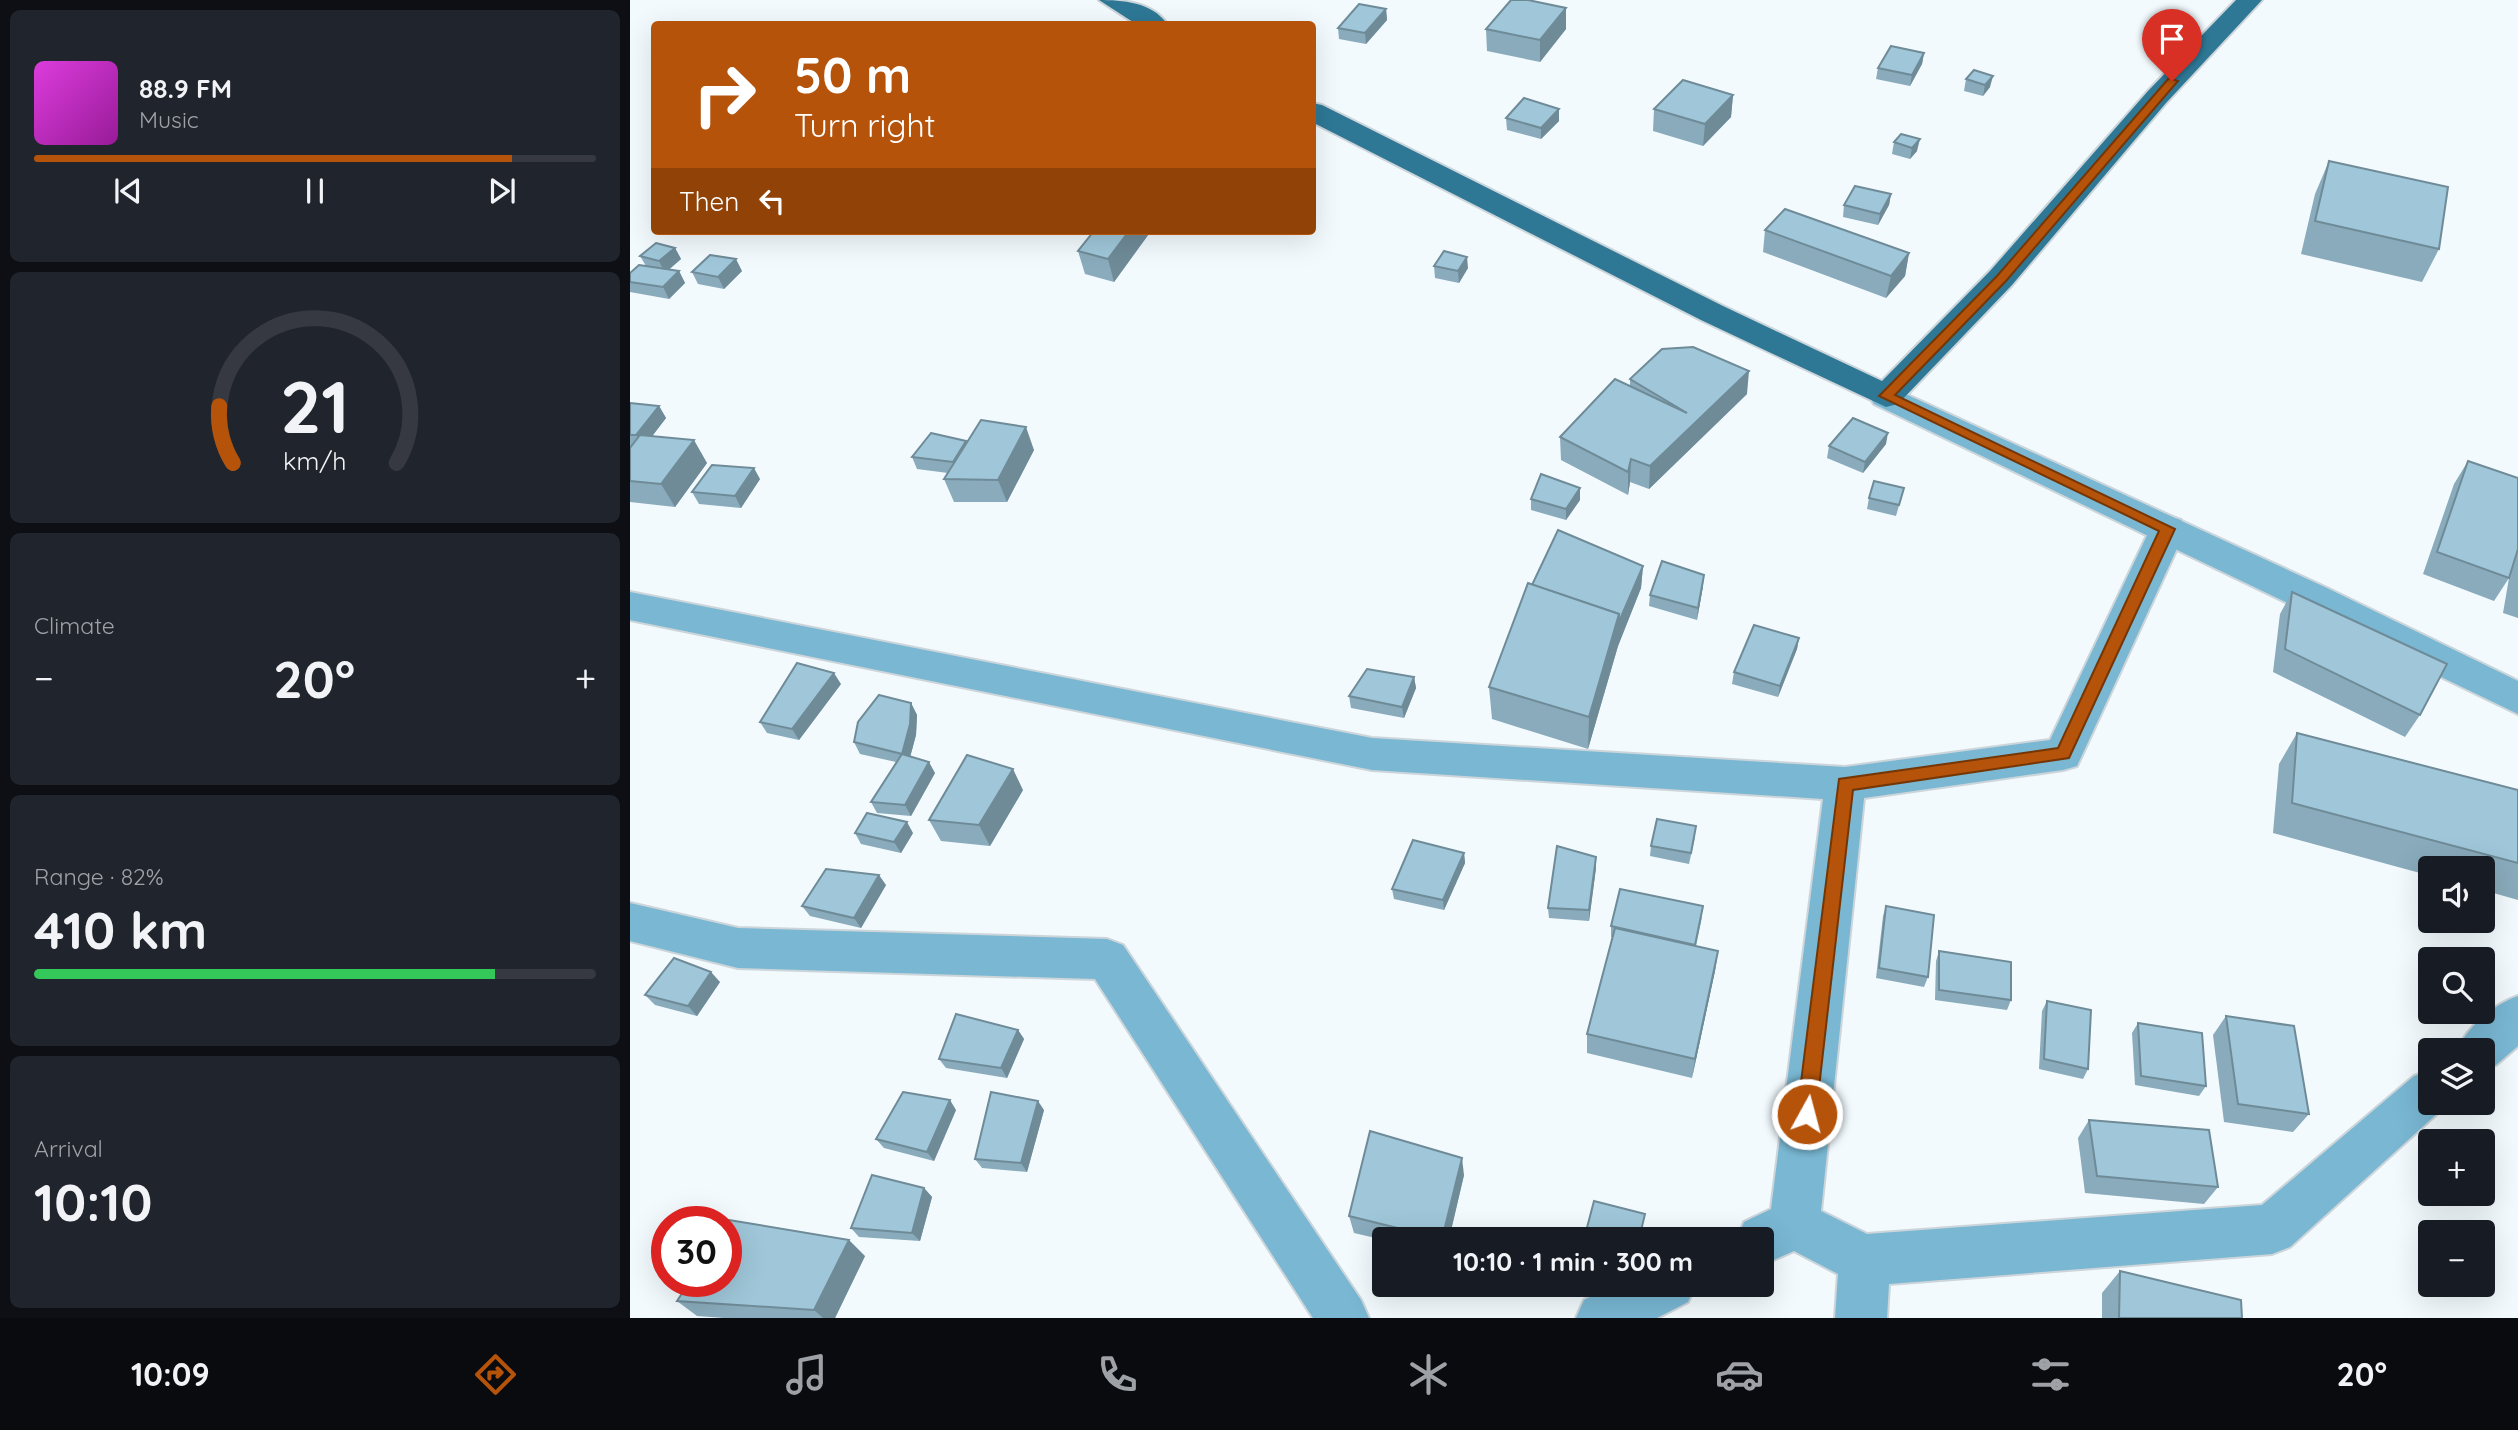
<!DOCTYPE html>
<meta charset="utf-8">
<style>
:root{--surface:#171b24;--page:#20242c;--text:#f1f3f6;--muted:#9ea1a6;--line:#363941;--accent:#b45309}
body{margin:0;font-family:Quicksand,sans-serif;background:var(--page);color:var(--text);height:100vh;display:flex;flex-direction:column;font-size:26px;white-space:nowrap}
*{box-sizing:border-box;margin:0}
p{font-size:23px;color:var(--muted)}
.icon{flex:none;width:38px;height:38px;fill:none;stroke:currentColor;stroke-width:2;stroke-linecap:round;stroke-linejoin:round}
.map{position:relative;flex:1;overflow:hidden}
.side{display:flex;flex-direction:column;gap:10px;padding:10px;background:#0d0f14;width:630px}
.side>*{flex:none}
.banner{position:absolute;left:21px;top:21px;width:665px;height:214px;border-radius:7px;box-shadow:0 7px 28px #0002;background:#b45309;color:#fff;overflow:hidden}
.buttons{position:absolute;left:1788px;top:856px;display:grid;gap:14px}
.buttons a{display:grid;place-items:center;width:77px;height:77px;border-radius:7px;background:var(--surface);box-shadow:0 7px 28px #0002;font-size:35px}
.speed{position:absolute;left:21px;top:1206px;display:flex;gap:14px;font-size:35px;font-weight:700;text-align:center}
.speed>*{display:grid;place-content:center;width:91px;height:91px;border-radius:50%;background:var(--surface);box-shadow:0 7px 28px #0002;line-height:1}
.speed .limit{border:10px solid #d22;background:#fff;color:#111}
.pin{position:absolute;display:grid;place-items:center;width:60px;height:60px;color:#fff;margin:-72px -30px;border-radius:50% 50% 50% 0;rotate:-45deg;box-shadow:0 0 7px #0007}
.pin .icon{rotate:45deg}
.me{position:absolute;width:77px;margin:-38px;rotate:7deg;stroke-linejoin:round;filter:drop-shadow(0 0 5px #0008)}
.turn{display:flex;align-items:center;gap:24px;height:147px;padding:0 28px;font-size:32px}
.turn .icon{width:91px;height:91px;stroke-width:2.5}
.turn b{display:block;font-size:49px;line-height:60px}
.then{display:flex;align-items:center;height:66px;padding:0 28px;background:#0003;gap:14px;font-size:26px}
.big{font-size:52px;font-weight:800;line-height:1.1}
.side .tile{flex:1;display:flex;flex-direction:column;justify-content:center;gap:10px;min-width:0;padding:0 24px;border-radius:10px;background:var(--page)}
.side .dial{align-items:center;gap:0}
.dial svg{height:182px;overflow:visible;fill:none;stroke:var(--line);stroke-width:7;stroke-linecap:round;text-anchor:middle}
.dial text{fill:var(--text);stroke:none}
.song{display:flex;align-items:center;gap:21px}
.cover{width:84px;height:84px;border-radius:10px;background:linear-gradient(135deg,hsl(300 70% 55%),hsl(300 70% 35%))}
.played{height:7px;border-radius:4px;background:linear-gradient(90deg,var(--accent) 85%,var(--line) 85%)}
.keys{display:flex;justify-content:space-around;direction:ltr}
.heat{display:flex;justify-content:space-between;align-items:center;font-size:38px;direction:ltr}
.charge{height:10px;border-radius:5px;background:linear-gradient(90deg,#34c759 82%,var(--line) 0)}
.trip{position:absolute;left:742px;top:1227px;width:402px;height:70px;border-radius:7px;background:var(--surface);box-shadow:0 7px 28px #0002;font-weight:800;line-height:70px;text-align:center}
.tab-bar{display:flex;height:112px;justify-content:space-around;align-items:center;background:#090b0e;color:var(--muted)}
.tab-bar .icon{width:49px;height:49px}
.tab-bar .selected{color:var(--accent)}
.tab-bar b{font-size:32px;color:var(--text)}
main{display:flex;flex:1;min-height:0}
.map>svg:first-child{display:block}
</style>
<main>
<section class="side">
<div class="tile">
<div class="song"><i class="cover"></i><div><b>88.9 FM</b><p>Music</p></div></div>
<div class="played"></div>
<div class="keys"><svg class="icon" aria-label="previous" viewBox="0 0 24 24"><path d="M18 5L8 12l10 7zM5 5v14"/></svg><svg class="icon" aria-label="pause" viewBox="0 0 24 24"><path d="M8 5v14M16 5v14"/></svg><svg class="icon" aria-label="next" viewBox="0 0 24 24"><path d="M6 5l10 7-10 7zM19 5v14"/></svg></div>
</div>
<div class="tile dial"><svg viewBox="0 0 100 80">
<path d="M14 69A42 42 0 1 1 86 69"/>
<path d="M14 69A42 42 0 0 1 8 44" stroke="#b45309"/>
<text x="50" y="56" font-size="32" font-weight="700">21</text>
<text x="50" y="72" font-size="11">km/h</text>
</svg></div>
<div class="tile"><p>Climate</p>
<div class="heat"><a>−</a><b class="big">20°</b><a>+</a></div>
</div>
<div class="tile"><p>Range · 82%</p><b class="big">410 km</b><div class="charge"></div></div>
<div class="tile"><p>Arrival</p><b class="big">10:10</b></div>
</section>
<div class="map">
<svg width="1888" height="1318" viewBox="0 0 1888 1318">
<rect width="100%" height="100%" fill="#f2fafe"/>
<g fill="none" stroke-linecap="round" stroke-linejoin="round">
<defs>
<g id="minor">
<polygon points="1538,516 1551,520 1556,529 1447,766 1433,770 1234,798 1191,1211 1237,1234 1632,1205 1784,1076 1801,1070 1801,1102 1820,1102 1660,1247 1642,1254 1259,1284 1257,1318 1205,1318 1208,1274 1164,1251 1132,1265 1132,1239 1107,1239 1114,1222 1141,1209 1193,799 742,770 0,620 0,592 742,738 1215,767 1420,740 1520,529 1525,520"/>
<polygon points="0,903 108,928 477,939 493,945 731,1300 739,1318 683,1318 465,979 108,968 0,941"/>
<path d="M1888,996V1046L1866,1065L1853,1070V1050H1827C1838,1026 1863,1005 1888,996Z"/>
<polygon points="984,1284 1066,1284 1058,1302 1027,1318 946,1318 954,1300"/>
</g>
<polygon id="tertiary" points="1256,385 1697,588 1888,681 1888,714 1244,404 1239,396 1244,388"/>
<g id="primary">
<path d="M469,0C492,0 522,2 537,24H506Z"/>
<polygon points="1606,0 1632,0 1536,103 1382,285 1268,404 1256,407 1071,320 682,122 682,103 692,105 1093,306 1252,381 1360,271 1518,91"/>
</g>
</defs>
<use href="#minor" stroke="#ccd5da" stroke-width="4"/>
<use href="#tertiary" stroke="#ccd5da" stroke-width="4"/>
<use href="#primary" stroke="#ccd5da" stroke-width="4"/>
<use href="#minor" fill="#79b7d3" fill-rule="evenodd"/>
<use href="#tertiary" fill="#79b7d3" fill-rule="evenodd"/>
<use href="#primary" fill="#2e7896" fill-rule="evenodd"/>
</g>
<g fill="#89abbb">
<polygon points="936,8 936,29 910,62 857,51 856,29"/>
<polygon points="756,9 757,20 736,44 709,39 708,28"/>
<polygon points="1294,53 1292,64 1280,86 1246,79 1248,68"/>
<polygon points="1336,79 1360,87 1353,96 1334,91"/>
<polygon points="1103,95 1101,117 1073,146 1023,131 1024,109"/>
<polygon points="929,109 929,121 911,139 877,130 876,118"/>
<polygon points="1271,134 1287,151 1280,159 1262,154 1264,142"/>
<polygon points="1699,161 1809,249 1792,282 1671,254 1685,194"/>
<polygon points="1261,194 1259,205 1248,225 1213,217 1214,205"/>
<polygon points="1135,230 1279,253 1275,276 1256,298 1133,252"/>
<polygon points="521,231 484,282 455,274 448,251"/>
<polygon points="45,248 51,259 38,270 49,271 55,283 39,299 0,292 0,273 16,266 10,256"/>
<polygon points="804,266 838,268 829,283 805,278"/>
<polygon points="112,271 94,289 68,284 62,272"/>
<polygon points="1000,379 1117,394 1019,489 1000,482 998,495 931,460 930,437 1000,386"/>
<polygon points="0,403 29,406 36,418 22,436 77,463 45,507 0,502 0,448 2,446 0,446"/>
<polygon points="336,441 337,442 404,450 377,502 324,502 314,479 318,473 287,469 282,457"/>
<polygon points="1256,444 1233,473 1197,458 1199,446"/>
<polygon points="1838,461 1888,478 1888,618 1873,613 1879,578 1864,601 1793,574 1824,484"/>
<polygon points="130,479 111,508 69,504 62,492"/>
<polygon points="1274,488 1266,516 1237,509 1239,498"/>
<polygon points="901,499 950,500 936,520 901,510"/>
<polygon points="1013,566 1011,588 988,646 958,749 862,719 859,687 902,585"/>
<polygon points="1073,586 1067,620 1019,606 1020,595"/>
<polygon points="1662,592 1790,715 1775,737 1643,672 1650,614"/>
<polygon points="1169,638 1167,649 1148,697 1102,684 1104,672"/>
<polygon points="784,677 786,688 774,718 721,708 719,696"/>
<polygon points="211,684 169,740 137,733 130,722"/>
<polygon points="281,703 287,715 286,735 280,757 305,773 281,816 247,813 241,802 266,762 230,754 224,742"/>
<polygon points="1667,733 1888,790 1888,900 1853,890 1853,868 1801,868 1801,876 1643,833 1649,764"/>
<polygon points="393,790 360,846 311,841 299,820"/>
<polygon points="225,833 283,833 271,853 231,844"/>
<polygon points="1065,837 1059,864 1020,856 1021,846"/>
<polygon points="834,853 835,863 814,910 764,899 762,889"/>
<polygon points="966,857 966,868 959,921 919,918 918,908"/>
<polygon points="256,885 231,928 180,916 172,906"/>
<polygon points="1256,906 1298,977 1294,987 1246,978 1253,916"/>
<polygon points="1072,917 1066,946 1088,951 1085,971 1062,1078 957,1053 957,1034 983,937 981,937 981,926"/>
<polygon points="1309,951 1381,1000 1377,1010 1305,1000 1306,961"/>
<polygon points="90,982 67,1016 25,1005 15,995"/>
<polygon points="1417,1001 1458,1069 1453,1079 1409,1069 1412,1011"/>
<polygon points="1596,1016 1679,1114 1663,1132 1594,1122 1583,1035"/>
<polygon points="1508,1023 1576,1086 1569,1096 1505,1085 1502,1033"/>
<polygon points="388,1030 394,1039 377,1078 316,1068 309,1059"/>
<polygon points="326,1110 304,1161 254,1148 246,1139"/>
<polygon points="414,1110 397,1172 352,1168 345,1159"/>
<polygon points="1459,1120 1588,1187 1574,1204 1455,1193 1448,1138"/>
<polygon points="834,1175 819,1239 754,1239 754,1240 724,1233 719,1216"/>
<polygon points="294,1188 302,1197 290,1241 229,1237 221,1228"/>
<polygon points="235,1256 205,1318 94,1318 67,1316 47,1301"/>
<polygon points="1490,1271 1612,1318 1472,1318 1472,1293"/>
<polygon points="967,1284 999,1284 997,1293"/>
</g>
<g fill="#6f8b98">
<polygon points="936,8 936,29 910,62 910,40"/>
<polygon points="756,9 757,20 736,44 735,33"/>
<polygon points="1294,53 1292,64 1280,86 1282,75"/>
<polygon points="1363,76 1360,87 1353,96 1355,85"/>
<polygon points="1103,95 1101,117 1073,146 1075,124"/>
<polygon points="929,109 929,121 911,139 911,128"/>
<polygon points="1290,139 1287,151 1280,159 1282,148"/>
<polygon points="1261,194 1259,205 1248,225 1250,214"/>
<polygon points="499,231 521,231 484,282 478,259"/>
<polygon points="45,248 51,259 35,273 29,261"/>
<polygon points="1279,253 1275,276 1256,298 1261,276"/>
<polygon points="837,257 838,268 829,283 828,271"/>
<polygon points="106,259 112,271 94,289 88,277"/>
<polygon points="49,271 55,283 39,299 33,287"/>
<polygon points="1119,371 1117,394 1019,489 1020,466"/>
<polygon points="29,406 36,418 14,447 6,435"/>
<polygon points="396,427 404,450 377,502 368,480"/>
<polygon points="1258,433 1256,444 1233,473 1235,462"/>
<polygon points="64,440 77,463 45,507 31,484"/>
<polygon points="1001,459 1000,482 998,495 998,472"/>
<polygon points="124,468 130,479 111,508 105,496"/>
<polygon points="950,488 950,500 936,520 936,509"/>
<polygon points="1013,566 1011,588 988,646 988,624"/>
<polygon points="1074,575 1073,586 1067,620 1068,608"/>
<polygon points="989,614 988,646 958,749 959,717"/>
<polygon points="1169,638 1167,649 1148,697 1150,686"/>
<polygon points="204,673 211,684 169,740 162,729"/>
<polygon points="784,677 786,688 774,718 772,707"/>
<polygon points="281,703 287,715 286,735 278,765 272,754"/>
<polygon points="299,762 305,773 281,816 275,805"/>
<polygon points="383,769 393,790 360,846 349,825"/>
<polygon points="277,822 283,833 271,853 264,842"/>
<polygon points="834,853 835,863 814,910 813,900"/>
<polygon points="966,857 966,868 959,921 959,910"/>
<polygon points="249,875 256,885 231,928 224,918"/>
<polygon points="1088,951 1085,971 1062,1078 1065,1059"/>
<polygon points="81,972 90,982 67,1016 58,1006"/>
<polygon points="388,1030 394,1039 377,1078 371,1068"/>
<polygon points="320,1100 326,1110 304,1161 297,1152"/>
<polygon points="408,1101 414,1110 397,1172 391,1163"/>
<polygon points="832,1158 834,1175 819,1239 812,1239"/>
<polygon points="294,1188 302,1197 290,1241 282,1233"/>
<polygon points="219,1240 235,1256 205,1318 193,1318 184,1310"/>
</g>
<g fill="#9fc7d9" stroke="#6f8b98" stroke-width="2">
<polygon points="881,0 898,0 936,8 910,40 856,29"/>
<polygon points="729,4 756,9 735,33 708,28"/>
<polygon points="1261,46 1294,53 1282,75 1248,68"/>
<polygon points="1344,70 1363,76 1355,85 1336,79"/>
<polygon points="1053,80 1103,95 1075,124 1024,109"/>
<polygon points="894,98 929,109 911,128 876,118"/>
<polygon points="1271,134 1290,139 1282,148 1264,142"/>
<polygon points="1699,161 1818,187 1809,249 1685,221"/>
<polygon points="1225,186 1261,194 1250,214 1214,205"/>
<polygon points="1155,209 1279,253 1261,276 1135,230"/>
<polygon points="464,231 499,231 478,259 448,251"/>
<polygon points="26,243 45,248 29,261 10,256"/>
<polygon points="814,251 837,257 828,271 804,266"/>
<polygon points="80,255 106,259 88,277 62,272"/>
<polygon points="9,265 49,271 33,287 0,282 0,273"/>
<polygon points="1063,347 1119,371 1020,466 1001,459 998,472 930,437 985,379 1057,413 1000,379 1032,349"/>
<polygon points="0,403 29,406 6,435 0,435"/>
<polygon points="1223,418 1258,433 1235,462 1199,446"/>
<polygon points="351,420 396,427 368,480 314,479"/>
<polygon points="301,433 336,441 323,462 282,457"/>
<polygon points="10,435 64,440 31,484 0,481 0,448"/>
<polygon points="1838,461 1888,478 1888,549 1879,578 1807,552"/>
<polygon points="82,465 124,468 105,496 62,492"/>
<polygon points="911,474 950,488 936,509 901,499"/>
<polygon points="1244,481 1274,488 1269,505 1239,498"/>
<polygon points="928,530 1013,566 988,624 989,614 902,585"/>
<polygon points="1032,561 1074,575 1068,608 1020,595"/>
<polygon points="898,583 989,614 959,717 859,687"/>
<polygon points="1662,592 1817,664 1790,715 1655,649"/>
<polygon points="1124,625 1169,638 1150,686 1104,672"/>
<polygon points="167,663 204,673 162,729 130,722"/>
<polygon points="737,669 784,677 772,707 719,696"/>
<polygon points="249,695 281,703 280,724 272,754 299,762 275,805 241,802 272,754 224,742 228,722"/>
<polygon points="1667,733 1888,790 1888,863 1662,803"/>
<polygon points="337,755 383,769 349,825 299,820"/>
<polygon points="237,813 277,822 264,842 225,833"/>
<polygon points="1027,819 1066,826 1061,853 1021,846"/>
<polygon points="783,840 834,853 813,900 762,889"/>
<polygon points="927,846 966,857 959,910 918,908"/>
<polygon points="196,869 249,875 224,918 172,906"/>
<polygon points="990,889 1073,906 1065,945 981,926"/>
<polygon points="1256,906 1304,915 1298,977 1249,968"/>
<polygon points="985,928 1088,951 1065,1059 957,1034"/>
<polygon points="1309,951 1381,962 1381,1000 1309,990"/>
<polygon points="44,958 81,972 58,1006 15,995"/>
<polygon points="1417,1001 1461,1010 1458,1069 1414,1059"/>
<polygon points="326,1014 388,1030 371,1068 309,1059"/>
<polygon points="1596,1016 1664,1026 1679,1114 1608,1104"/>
<polygon points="1508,1023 1572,1033 1576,1086 1511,1076"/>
<polygon points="273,1092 320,1100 297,1152 246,1139"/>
<polygon points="361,1092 408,1101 391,1163 345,1159"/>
<polygon points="1459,1120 1579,1130 1588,1187 1467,1176"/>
<polygon points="740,1131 832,1158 812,1239 719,1216"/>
<polygon points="242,1175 294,1188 282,1233 221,1228"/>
<polygon points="964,1201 1015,1214 1009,1239 954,1239"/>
<polygon points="99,1220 219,1240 184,1310 47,1301 60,1281 96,1281 96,1224"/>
<polygon points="1490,1271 1611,1300 1612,1318 1489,1318"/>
</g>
<polygon fill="#b45309" stroke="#753606" stroke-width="2" points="1539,78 1548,81 1376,281 1265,395 1545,529 1439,758 1223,790 1186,1114 1184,1121 1177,1124 1170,1121 1167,1114 1209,779 1428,748 1529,531 1249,396 1367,276"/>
</svg>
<div class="buttons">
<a><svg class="icon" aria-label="sound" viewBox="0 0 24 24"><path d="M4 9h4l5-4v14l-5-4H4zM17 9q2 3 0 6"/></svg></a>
<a><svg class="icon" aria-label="search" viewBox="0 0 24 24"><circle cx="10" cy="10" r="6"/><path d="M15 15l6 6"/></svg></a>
<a><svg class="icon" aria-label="layers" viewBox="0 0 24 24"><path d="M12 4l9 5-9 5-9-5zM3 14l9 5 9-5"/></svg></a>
<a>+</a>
<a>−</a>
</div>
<div class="speed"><div class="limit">30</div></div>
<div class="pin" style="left:1542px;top:81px;background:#d93025"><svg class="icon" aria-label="arrive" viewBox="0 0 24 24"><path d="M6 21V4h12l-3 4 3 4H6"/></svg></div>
<svg class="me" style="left:1177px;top:1114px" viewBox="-20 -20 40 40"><circle r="17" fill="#b45309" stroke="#fff" stroke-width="3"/><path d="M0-11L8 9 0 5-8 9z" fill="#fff"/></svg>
<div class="trip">10:10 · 1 min · 300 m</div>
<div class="banner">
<div class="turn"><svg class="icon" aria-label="right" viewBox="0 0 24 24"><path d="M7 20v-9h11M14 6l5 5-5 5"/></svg><div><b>50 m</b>Turn right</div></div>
<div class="then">Then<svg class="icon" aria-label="left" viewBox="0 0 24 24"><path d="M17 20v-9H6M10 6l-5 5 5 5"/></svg></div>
</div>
</div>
</main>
<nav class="tab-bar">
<b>10:09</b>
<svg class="icon selected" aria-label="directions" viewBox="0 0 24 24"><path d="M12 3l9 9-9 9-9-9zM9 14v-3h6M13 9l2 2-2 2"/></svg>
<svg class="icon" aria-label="music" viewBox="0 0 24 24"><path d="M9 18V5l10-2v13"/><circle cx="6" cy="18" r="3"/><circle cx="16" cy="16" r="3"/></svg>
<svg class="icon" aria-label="phone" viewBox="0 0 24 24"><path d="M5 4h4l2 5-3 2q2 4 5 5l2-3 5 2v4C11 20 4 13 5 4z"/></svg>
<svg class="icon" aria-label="climate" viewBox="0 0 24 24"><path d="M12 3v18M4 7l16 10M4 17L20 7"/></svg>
<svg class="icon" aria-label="car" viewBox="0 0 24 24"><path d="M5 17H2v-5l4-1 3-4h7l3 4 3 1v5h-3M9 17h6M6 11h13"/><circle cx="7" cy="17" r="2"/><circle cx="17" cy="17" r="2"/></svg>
<svg class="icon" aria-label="filters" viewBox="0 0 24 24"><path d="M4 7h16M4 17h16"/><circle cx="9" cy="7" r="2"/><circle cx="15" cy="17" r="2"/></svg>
<b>20°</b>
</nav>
